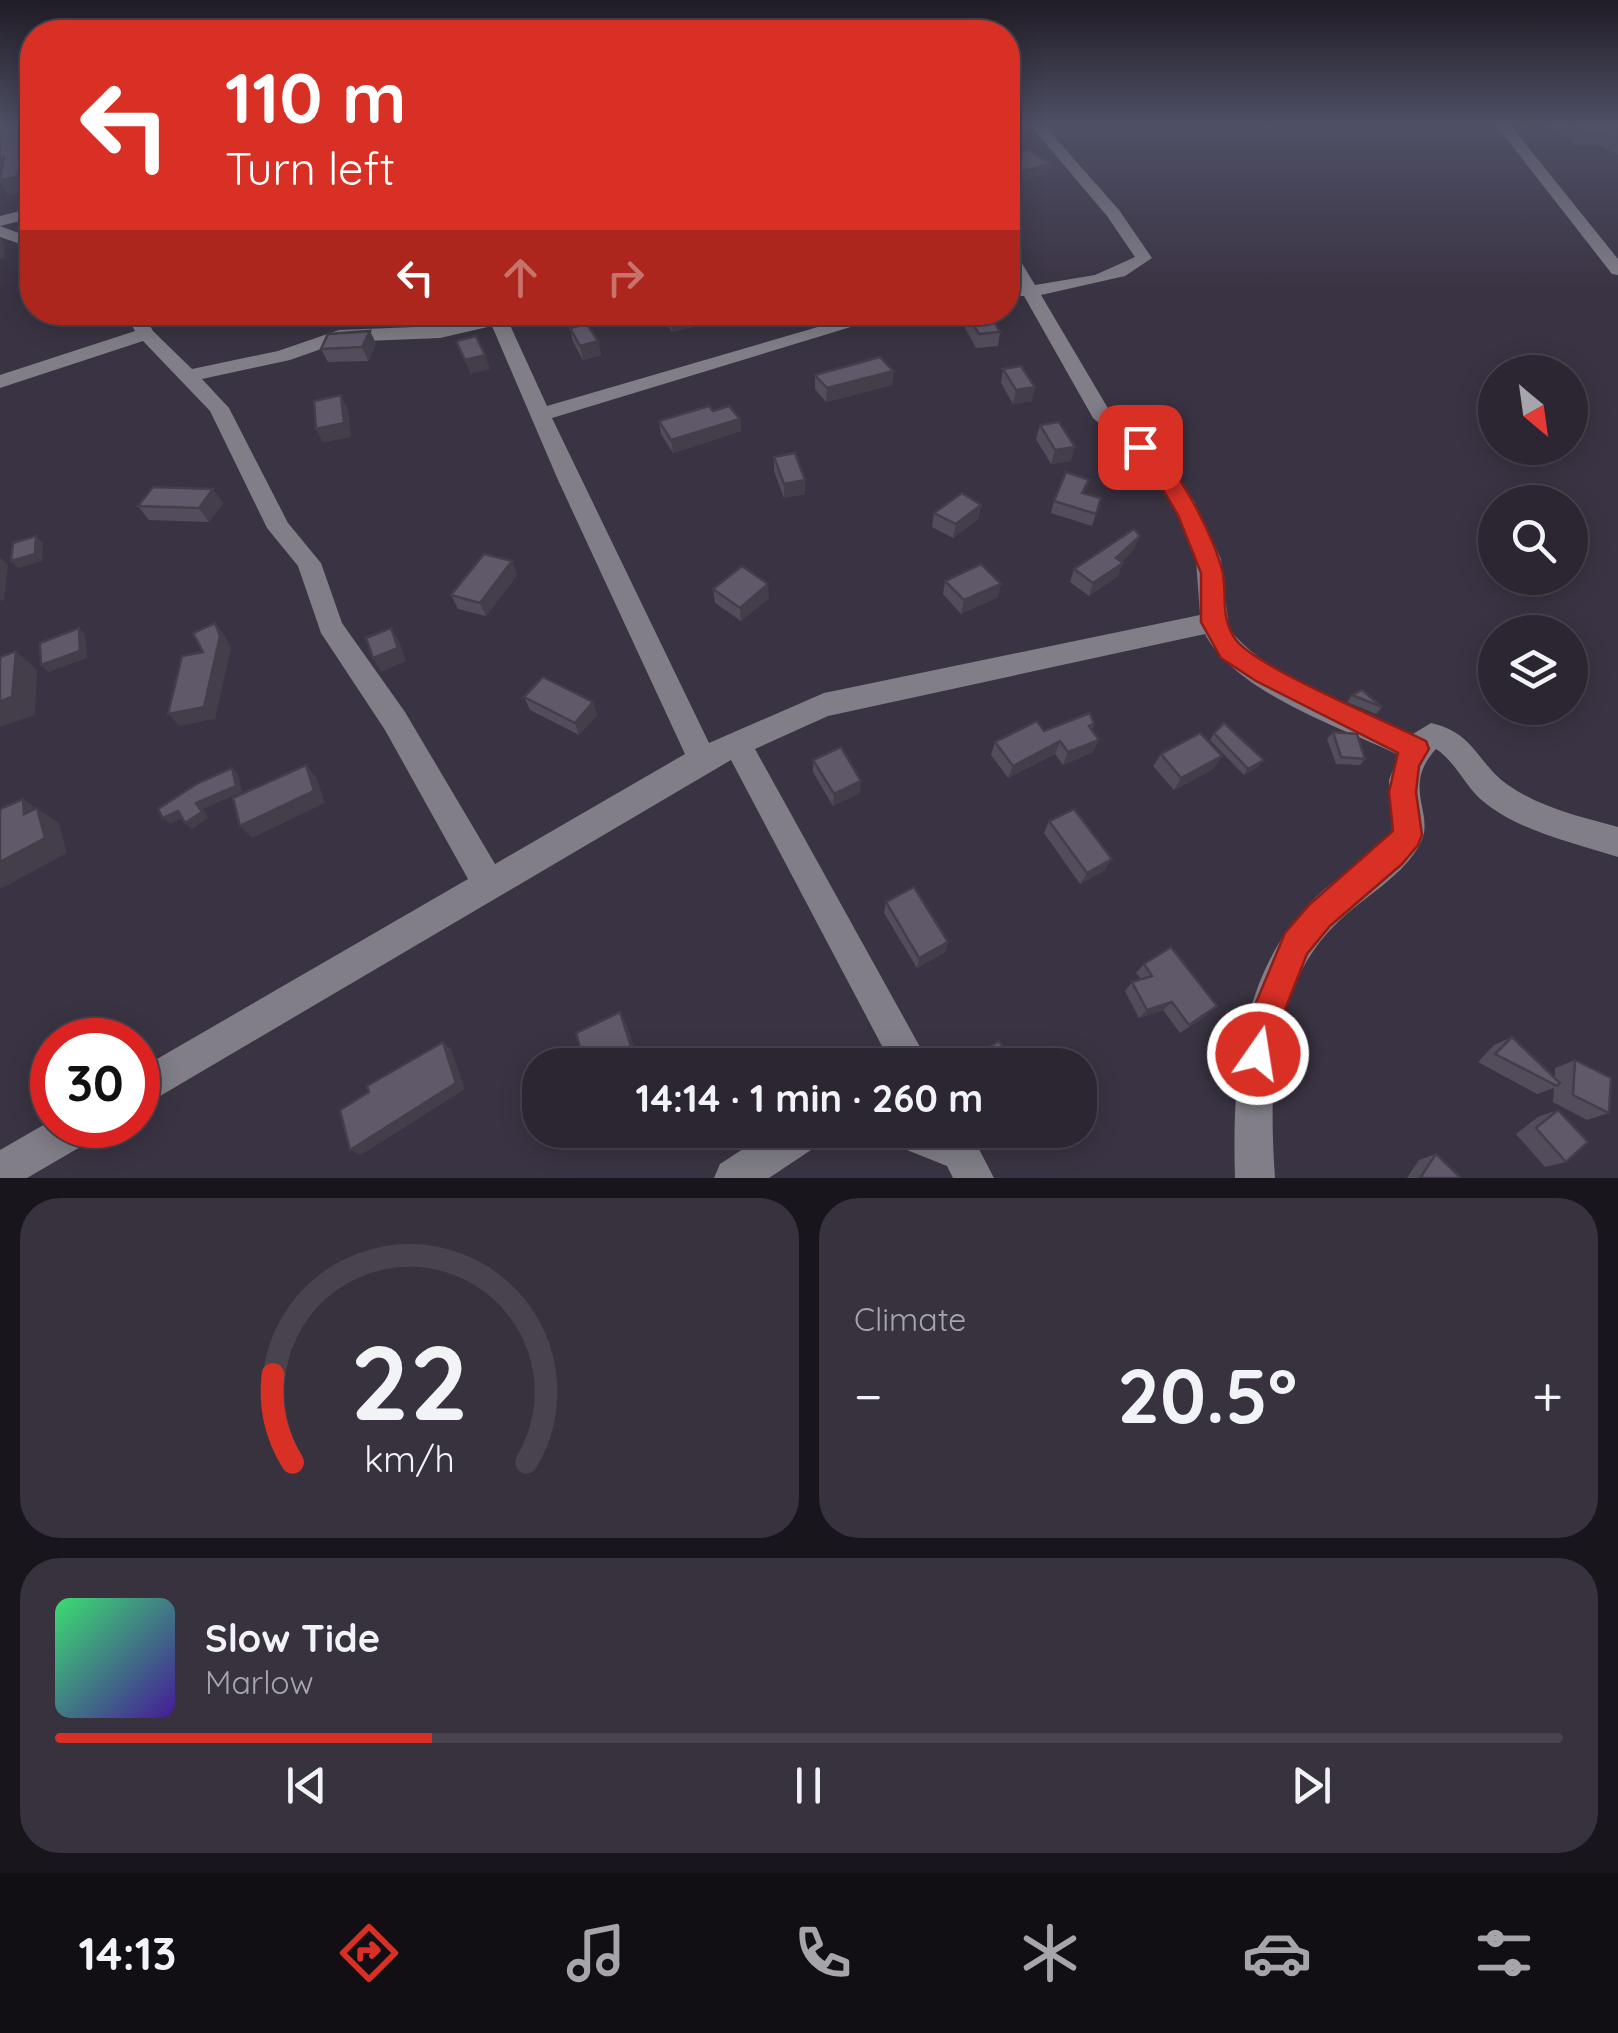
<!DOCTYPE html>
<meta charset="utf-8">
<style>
:root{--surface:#2c2632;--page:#38323e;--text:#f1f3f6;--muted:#a6a5ac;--line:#48434d;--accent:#d93025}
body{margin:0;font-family:Quicksand,sans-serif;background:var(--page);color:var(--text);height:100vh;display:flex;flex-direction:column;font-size:38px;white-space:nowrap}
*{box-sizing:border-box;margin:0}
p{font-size:32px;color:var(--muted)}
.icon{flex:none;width:55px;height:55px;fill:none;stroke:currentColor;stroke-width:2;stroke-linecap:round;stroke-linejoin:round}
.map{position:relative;height:1178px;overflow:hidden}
.drawer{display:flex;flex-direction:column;gap:20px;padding:20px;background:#18151c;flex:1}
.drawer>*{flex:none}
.guide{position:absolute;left:20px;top:20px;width:1000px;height:305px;border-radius:40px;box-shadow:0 5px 25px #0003,0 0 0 2px var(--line);background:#d93025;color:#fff;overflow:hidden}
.needle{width:65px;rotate:151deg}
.controls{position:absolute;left:1478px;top:355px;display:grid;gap:20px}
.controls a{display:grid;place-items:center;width:110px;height:110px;border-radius:50%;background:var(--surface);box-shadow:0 5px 25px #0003,0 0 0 2px var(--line);font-size:50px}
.speed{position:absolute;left:30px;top:1018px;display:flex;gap:20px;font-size:50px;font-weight:700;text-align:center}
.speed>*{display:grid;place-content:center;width:130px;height:130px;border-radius:50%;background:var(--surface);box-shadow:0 5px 25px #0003,0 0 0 2px var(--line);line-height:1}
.speed .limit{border:15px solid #d22;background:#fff;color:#111}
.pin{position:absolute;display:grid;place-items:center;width:85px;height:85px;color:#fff;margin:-42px;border-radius:20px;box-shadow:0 5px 15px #0006}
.me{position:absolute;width:110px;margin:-55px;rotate:13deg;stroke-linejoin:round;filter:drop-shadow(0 0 8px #0008)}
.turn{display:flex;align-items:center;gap:35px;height:210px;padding:0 40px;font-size:45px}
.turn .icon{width:130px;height:130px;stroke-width:2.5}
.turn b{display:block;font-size:70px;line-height:85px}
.lanes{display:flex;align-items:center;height:95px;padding:0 40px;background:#0003;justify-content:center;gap:50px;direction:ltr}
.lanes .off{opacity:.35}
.big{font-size:75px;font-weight:700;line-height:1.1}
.drawer .card{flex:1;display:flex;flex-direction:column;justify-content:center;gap:15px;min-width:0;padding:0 35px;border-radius:40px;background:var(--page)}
.drawer .dial{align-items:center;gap:0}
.dial svg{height:260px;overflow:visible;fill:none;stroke:var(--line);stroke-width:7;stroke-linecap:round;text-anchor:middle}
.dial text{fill:var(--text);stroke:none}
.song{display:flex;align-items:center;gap:30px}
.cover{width:120px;height:120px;border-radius:15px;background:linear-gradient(135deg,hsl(140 70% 55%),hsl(260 70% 35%))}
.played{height:10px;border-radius:5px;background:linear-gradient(90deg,var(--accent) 25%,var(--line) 25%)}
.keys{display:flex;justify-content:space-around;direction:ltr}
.heat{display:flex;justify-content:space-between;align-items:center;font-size:55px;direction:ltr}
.drawer .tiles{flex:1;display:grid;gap:20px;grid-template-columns:1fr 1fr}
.card:last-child{grid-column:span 2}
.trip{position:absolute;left:522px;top:1048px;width:575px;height:100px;border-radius:40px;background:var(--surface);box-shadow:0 5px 25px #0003,0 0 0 2px var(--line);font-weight:700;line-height:100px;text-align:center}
.menu{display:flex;height:160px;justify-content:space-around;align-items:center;background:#120f14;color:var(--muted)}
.menu .icon{width:70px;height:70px}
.menu .current{color:var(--accent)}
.menu b{font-size:45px;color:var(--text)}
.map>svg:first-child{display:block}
</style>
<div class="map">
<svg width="1618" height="1178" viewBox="0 0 1618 1178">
<rect width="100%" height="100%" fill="#3a3343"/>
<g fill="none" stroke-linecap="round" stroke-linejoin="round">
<g fill="#817e87" fill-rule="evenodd">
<path d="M1030,125H1044L1119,210L1152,258L1125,276L1041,295L1109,410L1159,450L1194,501L1221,559L1229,629C1273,682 1352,706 1413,734L1431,723C1475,733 1476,762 1508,785C1541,808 1581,817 1618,827V857C1574,843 1521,832 1484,802C1465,787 1457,763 1436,749C1401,787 1435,813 1421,842C1404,876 1366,895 1339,921C1269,987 1269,1089 1275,1178H1235C1232,1083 1239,982 1305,908C1331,879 1368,862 1392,831L1389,780L1399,755C1342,728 1235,692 1205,634L828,716L755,749L930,1065H892L731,760L138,1109V1070L468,879L385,730L321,633L298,566L267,528L210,411L143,341L0,388V375L135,331L124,312H142L153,331L192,369L278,351L339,330L440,326L488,316L486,312H504L547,406L869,312H900L552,418L709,743L824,693L1200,615L1196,559L1171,501L1144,461L1093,418L1024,296H1008V286H1018L1008,268V249L1014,250L1035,285L1095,275L1135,257L1107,216ZM492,326L558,480L685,754L495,864L405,712L342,623L321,563L288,523L229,408L202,379L290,360L341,342L440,338Z"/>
<polygon points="1496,125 1510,125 1618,259 1618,275 1612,274"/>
<polygon points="32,208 32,218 0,226 0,216"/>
<polygon points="0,226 32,238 32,248 0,237"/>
<polygon points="52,1120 52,1125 99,1125 94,1139 27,1178 0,1178 0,1150"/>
<polygon points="772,1130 825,1130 820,1144 769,1178 714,1178 720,1164"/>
<polygon points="887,1130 969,1130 994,1178 953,1178 947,1166 892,1144"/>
</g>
</g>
<g fill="#534d5b">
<polygon points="1548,125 1618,125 1618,155 1599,145 1576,145"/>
<polygon points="1008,155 1049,173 1020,181 1008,174"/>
<polygon points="662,312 711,312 712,322 672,332 663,318"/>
<polygon points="967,315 1000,332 998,346 976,348 965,328"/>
<polygon points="570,328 598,341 601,355 583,360 573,342"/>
<polygon points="370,331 376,344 368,361 328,362 321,349"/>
<polygon points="1003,369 1032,401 1013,404 1001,383"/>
<polygon points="893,371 892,385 826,402 815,389 815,375"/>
<polygon points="713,411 740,419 741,431 673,453 661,434 659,421"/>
<polygon points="1040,425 1071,461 1051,464 1036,439"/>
<polygon points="774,457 805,480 805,494 784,498 774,471"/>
<polygon points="213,489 223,503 209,522 149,520 138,506"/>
<polygon points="1085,494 1101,498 1092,526 1051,513 1054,501"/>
<polygon points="981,505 978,519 953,538 932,527 934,513"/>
<polygon points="1134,549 1121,562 1118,576 1089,596 1070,582 1074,569"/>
<polygon points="517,575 486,616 458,609 451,595"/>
<polygon points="945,581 998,597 961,614 943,594"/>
<polygon points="713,589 769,598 741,621 715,603"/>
<polygon points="1352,695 1382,707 1376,714 1347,702"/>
<polygon points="524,697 593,702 597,715 579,735 530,710"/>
<polygon points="1094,724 1092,730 1093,752 1063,765 1055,754 1008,778 991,755 995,742 1044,731"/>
<polygon points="1333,732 1365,759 1360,765 1336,764 1327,739"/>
<polygon points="1214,733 1259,766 1244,775 1210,740"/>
<polygon points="1161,754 1222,756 1213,769 1174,790 1153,766"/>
<polygon points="813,760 860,793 833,806 813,772"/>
<polygon points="1049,821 1105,870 1080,884 1044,833"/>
<polygon points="886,902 948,942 945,952 917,968 884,913"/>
<polygon points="1144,964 1208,1014 1180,1033 1163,1010 1139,1018 1125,991 1132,982 1141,979 1136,973"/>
<polygon points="1512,1037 1555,1078 1555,1068 1575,1060 1609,1113 1587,1120 1553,1102 1554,1088 1537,1094 1478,1062 1494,1045"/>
<polygon points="1558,1110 1566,1162 1545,1167 1516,1134 1538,1117"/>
<polygon points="1436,1154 1461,1178 1407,1178 1419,1160"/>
</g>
<g fill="#433e4a">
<polygon points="1051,164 1049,173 1020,181 1022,171"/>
<polygon points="32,168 32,184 27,186 26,192 8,195 0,183 0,180 18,171"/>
<polygon points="0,238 3,242 5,258 0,259"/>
<polygon points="693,312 711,312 712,322 672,332 670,319"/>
<polygon points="370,331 376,344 368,361 362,347"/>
<polygon points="598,341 601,355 583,360 580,346"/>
<polygon points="485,355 490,369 470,374 465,360"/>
<polygon points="893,371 892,385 826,402 827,388"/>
<polygon points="1035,387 1032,401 1013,404 1016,390"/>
<polygon points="341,395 348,409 351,437 323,443 316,429"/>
<polygon points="740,419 741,431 673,453 671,440"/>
<polygon points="1075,447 1071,461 1051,464 1055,450"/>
<polygon points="805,480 805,494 784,498 784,484"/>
<polygon points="213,489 223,503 209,522 199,508"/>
<polygon points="981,505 978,519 953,538 956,524"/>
<polygon points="36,536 43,543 42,561 18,568 11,561"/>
<polygon points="1140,536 1134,549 1111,571 1123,563 1118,576 1089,596 1093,583 1116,558"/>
<polygon points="0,557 8,565 4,600 0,601"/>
<polygon points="512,561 517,575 486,616 480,603"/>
<polygon points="768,584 769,598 741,621 740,608"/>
<polygon points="1001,584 998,597 961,614 964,600"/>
<polygon points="215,623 225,636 231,648 215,719 180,726 168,714 204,707"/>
<polygon points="79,628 85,634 87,658 48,672 41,665"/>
<polygon points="391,628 399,641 406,661 381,672 373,658"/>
<polygon points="16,651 37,670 35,715 0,727 0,701"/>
<polygon points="593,702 597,715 579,735 575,723"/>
<polygon points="1099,740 1093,752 1063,765 1068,752"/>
<polygon points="1060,741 1055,754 1008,778 1013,766"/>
<polygon points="1222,756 1213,769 1174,790 1181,778"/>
<polygon points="1264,760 1259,766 1244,775 1248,769"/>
<polygon points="306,765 316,777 325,803 252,838 240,826"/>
<polygon points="232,768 238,774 242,792 203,809 208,818 192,829 185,823 196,803"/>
<polygon points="861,781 860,793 833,806 834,794"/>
<polygon points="23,799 59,823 67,853 0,889 0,862 24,814"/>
<polygon points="178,811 185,817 170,824 163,818"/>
<polygon points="1112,859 1105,870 1080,884 1087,873"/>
<polygon points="948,942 945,952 917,968 919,958"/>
<polygon points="1172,1002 1163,1010 1139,1018 1147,1010"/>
<polygon points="620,1012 627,1025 640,1065 637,1065"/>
<polygon points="443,1042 451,1049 465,1089 361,1155 350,1150"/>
</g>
<g fill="#60596a" stroke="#433e4a" stroke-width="2.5">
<polygon points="0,125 32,125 32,168 18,171 16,177 0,180 4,158 0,158"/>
<polygon points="1569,125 1618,125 1618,140 1606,134 1583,134"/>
<polygon points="1028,149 1051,164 1022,171 1008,165 1008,155"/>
<polygon points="666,312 693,312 670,319"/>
<polygon points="989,312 1000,332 979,334 967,315"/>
<polygon points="587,324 598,341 580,346 570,328"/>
<polygon points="370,331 362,347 321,349 328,334"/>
<polygon points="476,336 485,355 465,360 456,341"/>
<polygon points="880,357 893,371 827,388 815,375"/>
<polygon points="1021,366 1035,387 1016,390 1003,369"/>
<polygon points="341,395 344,423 316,429 314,401"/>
<polygon points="709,406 713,411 729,406 740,419 671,440 659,421"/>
<polygon points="1059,422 1075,447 1055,450 1040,425"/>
<polygon points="795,453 805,480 784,484 774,457"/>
<polygon points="1066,472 1089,480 1082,493 1101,498 1096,514 1054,501"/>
<polygon points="153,487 213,489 199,508 138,506"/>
<polygon points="962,493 981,505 956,524 934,513"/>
<polygon points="1134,529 1140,536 1116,558 1123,563 1093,583 1074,569"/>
<polygon points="36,536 35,554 11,561 13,543"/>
<polygon points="484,554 512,561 480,603 451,595"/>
<polygon points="981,564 1001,584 964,600 945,581"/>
<polygon points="742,566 768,584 740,608 713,589"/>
<polygon points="215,623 220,636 204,707 168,714 182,656 203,652 193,633"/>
<polygon points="79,628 80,651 41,665 40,643"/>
<polygon points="391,628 398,648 373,658 366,638"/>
<polygon points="16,651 12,697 0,701 0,657"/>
<polygon points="543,677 593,702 575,723 524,697"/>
<polygon points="1362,690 1382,707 1352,695"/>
<polygon points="1090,713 1094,724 1089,726 1099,740 1068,752 1060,741 1013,766 995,742 1037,721 1044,731"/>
<polygon points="1224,723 1264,760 1248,769 1214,733"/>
<polygon points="1333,732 1357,734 1365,759 1341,757"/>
<polygon points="1200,733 1222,756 1181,778 1161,754"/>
<polygon points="841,747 861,781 834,794 813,760"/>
<polygon points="306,765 314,791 240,826 233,798"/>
<polygon points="232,768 236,786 196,803 202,812 185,823 178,811 163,818 158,809 198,783"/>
<polygon points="23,799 24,814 37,808 45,838 0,862 0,809"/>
<polygon points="1074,809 1112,859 1087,873 1049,821"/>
<polygon points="914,887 948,942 919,958 886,902"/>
<polygon points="1171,947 1217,1006 1189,1025 1172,1002 1147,1010 1132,982 1152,976 1144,964"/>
<polygon points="620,1012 637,1065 585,1065 576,1033"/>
<polygon points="1512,1037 1560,1083 1557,1086 1495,1054"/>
<polygon points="999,1041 1014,1065 976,1065 972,1058"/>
<polygon points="443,1042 456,1083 350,1150 340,1110 369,1092 367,1086"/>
<polygon points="1575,1060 1611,1078 1609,1113 1573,1095"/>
<polygon points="1558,1110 1588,1142 1566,1162 1536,1128"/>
<polygon points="1436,1154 1461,1178 1420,1178"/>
</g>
<linearGradient id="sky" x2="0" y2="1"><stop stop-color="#201c25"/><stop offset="0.43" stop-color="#4f5066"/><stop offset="1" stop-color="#4f5066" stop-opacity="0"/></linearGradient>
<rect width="1618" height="290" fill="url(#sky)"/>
<path fill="#d93025" stroke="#8d1f18" stroke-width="2.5" d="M1140,441C1172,450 1217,542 1223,574C1227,599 1220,618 1236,640C1256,667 1388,722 1426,741L1429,749L1419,766L1416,792L1422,835L1418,845L1402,864L1330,926L1307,954L1280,1022L1270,1066L1258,1071L1247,1066L1242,1054L1248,1022L1285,933L1309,905L1393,831L1389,792L1398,753L1256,681L1221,658L1201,622V573L1178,515L1148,464L1130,447Z"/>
</svg>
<div class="controls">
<a><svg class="needle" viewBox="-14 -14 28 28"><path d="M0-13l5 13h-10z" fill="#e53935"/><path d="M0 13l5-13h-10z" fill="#a6a5ac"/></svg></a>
<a><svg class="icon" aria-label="search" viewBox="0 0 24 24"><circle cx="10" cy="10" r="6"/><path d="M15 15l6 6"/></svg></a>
<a><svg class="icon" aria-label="layers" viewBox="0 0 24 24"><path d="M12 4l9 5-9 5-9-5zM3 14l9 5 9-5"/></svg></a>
</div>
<div class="speed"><div class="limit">30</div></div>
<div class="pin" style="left:1140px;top:447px;background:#d93025"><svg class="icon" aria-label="arrive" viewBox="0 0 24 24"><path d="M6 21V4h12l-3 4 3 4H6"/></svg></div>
<svg class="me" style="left:1258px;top:1054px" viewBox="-20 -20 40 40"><circle r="17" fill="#d93025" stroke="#fff" stroke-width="3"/><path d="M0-11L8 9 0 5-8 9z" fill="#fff"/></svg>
<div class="trip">14:14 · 1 min · 260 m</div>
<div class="guide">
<div class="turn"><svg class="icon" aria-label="left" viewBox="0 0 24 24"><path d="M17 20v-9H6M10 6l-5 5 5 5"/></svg><div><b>110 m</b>Turn left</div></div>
<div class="lanes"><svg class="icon" aria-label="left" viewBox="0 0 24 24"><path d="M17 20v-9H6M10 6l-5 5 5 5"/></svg><svg class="icon off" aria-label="ahead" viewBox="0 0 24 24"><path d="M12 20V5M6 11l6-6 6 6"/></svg><svg class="icon off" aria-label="right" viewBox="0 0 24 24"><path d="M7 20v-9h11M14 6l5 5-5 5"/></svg></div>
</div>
</div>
<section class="drawer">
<div class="tiles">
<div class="card dial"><svg viewBox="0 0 100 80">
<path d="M14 69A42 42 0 1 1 86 69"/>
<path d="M14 69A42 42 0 0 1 8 42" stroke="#d93025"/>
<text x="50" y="56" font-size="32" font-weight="700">22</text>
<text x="50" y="72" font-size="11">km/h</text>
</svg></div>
<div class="card"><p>Climate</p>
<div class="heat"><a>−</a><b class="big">20.5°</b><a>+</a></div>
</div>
<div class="card">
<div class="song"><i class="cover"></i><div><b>Slow Tide</b><p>Marlow</p></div></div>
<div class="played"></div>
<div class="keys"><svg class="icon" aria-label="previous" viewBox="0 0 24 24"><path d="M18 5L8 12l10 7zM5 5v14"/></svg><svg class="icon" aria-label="pause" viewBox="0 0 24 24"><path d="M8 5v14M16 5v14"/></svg><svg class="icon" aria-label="next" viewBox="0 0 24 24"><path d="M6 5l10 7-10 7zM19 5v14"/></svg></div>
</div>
</div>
</section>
<nav class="menu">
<b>14:13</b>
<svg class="icon current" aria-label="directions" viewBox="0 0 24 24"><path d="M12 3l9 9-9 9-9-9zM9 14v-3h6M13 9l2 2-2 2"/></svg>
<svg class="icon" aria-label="music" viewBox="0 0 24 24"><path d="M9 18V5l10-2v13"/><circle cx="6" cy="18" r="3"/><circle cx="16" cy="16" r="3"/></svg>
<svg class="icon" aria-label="phone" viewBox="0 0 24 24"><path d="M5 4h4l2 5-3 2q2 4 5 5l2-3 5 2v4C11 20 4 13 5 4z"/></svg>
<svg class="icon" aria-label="climate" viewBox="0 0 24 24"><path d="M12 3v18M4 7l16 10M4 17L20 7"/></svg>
<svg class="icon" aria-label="car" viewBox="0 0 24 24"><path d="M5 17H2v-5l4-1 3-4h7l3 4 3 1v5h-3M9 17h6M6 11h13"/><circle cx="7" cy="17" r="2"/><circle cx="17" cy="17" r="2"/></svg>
<svg class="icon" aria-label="filters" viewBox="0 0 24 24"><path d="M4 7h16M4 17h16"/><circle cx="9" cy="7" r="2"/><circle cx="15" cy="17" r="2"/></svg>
</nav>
